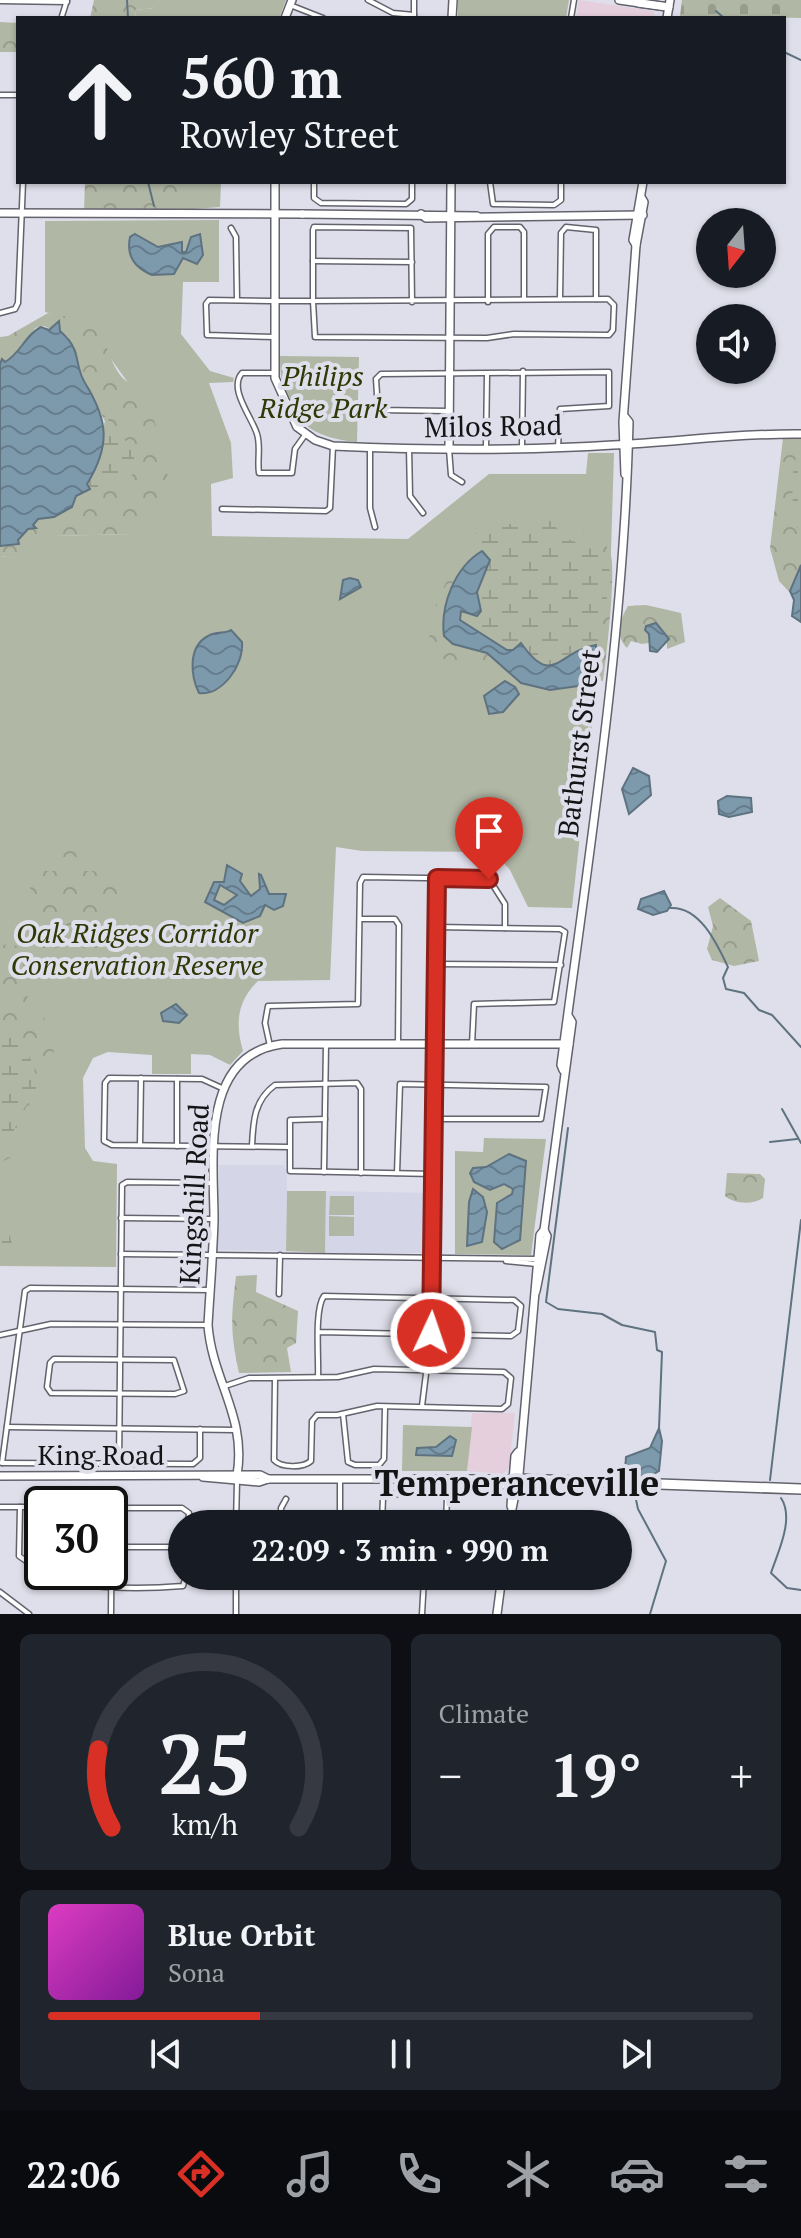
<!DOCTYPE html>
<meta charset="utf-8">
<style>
:root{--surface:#171b24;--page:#20242c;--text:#f1f3f6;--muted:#9ea1a6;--line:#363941;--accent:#d93025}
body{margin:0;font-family:"PT Serif",serif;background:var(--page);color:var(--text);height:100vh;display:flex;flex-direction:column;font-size:30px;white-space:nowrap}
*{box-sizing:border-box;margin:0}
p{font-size:26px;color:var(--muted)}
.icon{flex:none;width:44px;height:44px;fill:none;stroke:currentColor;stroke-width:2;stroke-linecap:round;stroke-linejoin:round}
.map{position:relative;height:1614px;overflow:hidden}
.side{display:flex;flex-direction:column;gap:20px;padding:20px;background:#0d0f14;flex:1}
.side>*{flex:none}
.hud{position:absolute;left:16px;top:16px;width:770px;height:168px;border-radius:0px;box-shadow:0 2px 6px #0004;background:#171b24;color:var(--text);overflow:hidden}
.needle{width:52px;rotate:197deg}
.tools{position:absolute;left:696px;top:208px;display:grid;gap:16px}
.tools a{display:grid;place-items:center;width:80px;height:80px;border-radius:50%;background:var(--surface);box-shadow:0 2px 6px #0004;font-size:40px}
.speed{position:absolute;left:24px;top:1486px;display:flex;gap:16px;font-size:40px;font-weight:700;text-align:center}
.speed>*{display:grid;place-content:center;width:104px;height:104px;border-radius:50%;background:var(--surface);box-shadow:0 2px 6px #0004;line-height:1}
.speed .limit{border:4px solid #111;border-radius:12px;background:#fff;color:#111}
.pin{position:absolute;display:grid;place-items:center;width:68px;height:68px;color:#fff;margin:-82px -34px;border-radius:50% 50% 50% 0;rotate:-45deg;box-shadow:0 0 8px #0007}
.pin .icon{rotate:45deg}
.me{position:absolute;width:88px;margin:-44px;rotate:3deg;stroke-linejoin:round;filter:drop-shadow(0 0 6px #0008)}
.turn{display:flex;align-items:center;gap:28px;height:168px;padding:0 32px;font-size:36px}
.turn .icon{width:104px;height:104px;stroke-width:2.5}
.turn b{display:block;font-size:56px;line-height:68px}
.big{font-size:60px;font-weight:700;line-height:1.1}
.side .tile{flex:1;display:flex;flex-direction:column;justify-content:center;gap:12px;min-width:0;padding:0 28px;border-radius:12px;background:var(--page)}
.side .dial{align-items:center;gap:0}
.dial svg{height:208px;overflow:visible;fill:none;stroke:var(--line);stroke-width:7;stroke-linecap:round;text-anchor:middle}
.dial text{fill:var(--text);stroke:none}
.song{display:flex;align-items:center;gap:24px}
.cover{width:96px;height:96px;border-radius:12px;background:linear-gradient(135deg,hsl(310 70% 55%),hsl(290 70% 35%))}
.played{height:8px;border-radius:4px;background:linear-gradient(90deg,var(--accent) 30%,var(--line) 30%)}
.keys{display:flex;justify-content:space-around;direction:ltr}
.heat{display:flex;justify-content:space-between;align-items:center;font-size:44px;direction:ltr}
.side .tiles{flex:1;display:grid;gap:20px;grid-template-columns:1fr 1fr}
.tile:last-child{grid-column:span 2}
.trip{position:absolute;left:168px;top:1510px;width:464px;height:80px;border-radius:40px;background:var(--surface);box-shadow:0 2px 6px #0004;font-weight:700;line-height:80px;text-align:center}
.menu{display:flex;height:128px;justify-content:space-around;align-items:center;background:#090b0e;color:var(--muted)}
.menu .icon{width:56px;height:56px}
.menu .active{color:var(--accent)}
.menu b{font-size:36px;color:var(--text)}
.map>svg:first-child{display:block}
</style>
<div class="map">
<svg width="801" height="1614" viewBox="0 0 801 1614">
<defs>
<pattern id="forest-crowns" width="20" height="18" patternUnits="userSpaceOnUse" patternTransform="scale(2)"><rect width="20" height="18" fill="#b1b7a5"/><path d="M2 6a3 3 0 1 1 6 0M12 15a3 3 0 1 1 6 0" fill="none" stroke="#979c8d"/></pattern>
<pattern id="wetland-marsh" width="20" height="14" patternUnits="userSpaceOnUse" patternTransform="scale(2)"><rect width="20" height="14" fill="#b1b7a5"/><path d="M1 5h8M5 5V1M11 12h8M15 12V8" fill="none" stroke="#979c8d"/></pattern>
<pattern id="cemetery-stones" width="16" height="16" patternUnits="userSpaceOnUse" patternTransform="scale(2)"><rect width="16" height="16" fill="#b1b7a5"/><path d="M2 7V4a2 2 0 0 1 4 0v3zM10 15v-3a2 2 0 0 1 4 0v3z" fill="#979c8d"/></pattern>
<pattern id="water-waves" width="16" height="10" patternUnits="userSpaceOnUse" patternTransform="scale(2)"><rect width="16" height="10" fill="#7d9aad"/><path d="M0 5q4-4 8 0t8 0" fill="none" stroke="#657c8c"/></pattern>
</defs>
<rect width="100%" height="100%" fill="#dedfea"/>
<g fill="#e5cfdc">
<polygon points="579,0 653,11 655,18 576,18"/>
<polygon points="472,1413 515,1413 509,1468 503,1474 467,1471"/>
</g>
<g fill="#d4d5e7">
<polygon points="219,1165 284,1165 287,1175 286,1251 218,1250"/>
<polygon points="326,1191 429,1193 429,1253 325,1253"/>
</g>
<g fill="#b1b7a5">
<polygon points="159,0 286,0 279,18 136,18 135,10 154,8"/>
<polygon points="458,0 569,0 566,18 458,18"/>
<polygon points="182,182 221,182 220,207 182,210"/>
<path d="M219,220V282H183L181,334L210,371L234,378L233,382L209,383L231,443L233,478L211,484L212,536L408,539L489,474H586L588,453H614L611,552L572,908L528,907L510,870L494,852L362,851L336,847L330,980L258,981C237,1001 235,1024 243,1051L230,1065L210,1055L191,1054V1074H152V1055L108,1052L93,1058L83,1078L85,1148L93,1161L117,1164L116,1267L0,1266V556L15,558L52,536L133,534L129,384L106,352L73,319L45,312V221Z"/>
<path d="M280,356L359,357L357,442C303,438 279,410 280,356Z"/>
<polygon points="484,1138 546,1139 531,1255 455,1254 455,1151 483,1152"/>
<polygon points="287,1191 326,1191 325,1253 286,1251"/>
<polygon points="330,1196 354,1196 354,1215 329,1215"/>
<polygon points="329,1216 354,1217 354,1236 329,1236"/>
<polygon points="403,1425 472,1427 467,1471 402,1471"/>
</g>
<g fill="url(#forest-crowns)">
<polygon points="94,0 159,0 155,8 135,10 136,18 90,18"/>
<polygon points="0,22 18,23 18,52 0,52"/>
<polygon points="85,182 182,182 182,210 84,211"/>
<path d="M48,313C62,314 86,322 96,331C112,345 109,378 138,387C158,424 168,453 169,496L145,525L133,534L53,536L31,561L0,556V545L85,480L100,458L105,421L81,374L68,337L44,326L35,328L0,400V337L8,336Z"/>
<polygon points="783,438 801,438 801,572 792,584 792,595 779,581 770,548"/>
<path d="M506,520C529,521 601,529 610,552C617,567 606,660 603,681L462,661L442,659L424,663L436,604L463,546L486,524Z"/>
<path d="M646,605L681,613L685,642L667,649V640L642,644L631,641L627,648C614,634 620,620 628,606Z"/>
<path d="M40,842L86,843L83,857H49L46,871H93L112,876L122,883L125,895L106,965L30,962L27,1004L39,1008L51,1033L55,1059L39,1063L28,1110C16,1118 16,1131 21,1143L13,1156L0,1163V944L18,946Z"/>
<polygon points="720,898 751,921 759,961 734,966 712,960 707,949 713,926 708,907"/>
<path d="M727,1173L760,1174L765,1179L763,1198C753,1205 734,1204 725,1196Z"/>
<path d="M257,1275L256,1292L298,1311L296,1343L287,1348L291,1372L239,1373C230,1331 231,1318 236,1276Z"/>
</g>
<g fill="url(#wetland-marsh)">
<polygon points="95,404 132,449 137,471 117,486 72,495 100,458 105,421"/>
<path d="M801,448V536C791,519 788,463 801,448Z"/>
<path d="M547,518L566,538L598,552L612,574L595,653L558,670C524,663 491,641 462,621L459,611L490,557L473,552C488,522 517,523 547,518Z"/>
<path d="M0,1023C20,1030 42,1072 35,1092C32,1100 24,1106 21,1114C14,1128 15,1136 0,1143Z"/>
<polygon points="2,1229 8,1231 13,1246 11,1258 0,1266"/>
</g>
<polygon fill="url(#cemetery-stones)" points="682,0 801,0 801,18 680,16"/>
<g fill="url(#water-waves)" stroke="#5e7280" stroke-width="2" fill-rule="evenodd">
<path d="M135,234L158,247L182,242V252H186L191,237L200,234L203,255L197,264L183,258L174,274L152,275C135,268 126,256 130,237Z"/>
<path d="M59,321L60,331C83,351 73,363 85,383C108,420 111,445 87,484L90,489L76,496L72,507L54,517L38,519L33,525L36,528L28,529L18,540L19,544L0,546V364L2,359L5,362C21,353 25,335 41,327L49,330Z"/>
<path d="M482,551L490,560L477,592L481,611L477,616L461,611L460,620L507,650H513L521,643C553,689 558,651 596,645V670L585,685L550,690L521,683L487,653L453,644L444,636C440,605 455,567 482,551Z"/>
<polygon points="801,565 801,622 792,616 794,600 790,591"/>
<polygon points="350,578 358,580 361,587 340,599 343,580"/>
<polygon points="656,623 669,639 657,652 650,651 649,634 645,630 646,626"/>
<path d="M231,630L242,642C244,665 222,696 199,693C191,677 187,647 208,636C216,631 226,634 231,630Z"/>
<polygon points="505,681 515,687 519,694 503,712 489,714 484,696"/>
<polygon points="633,768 649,776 651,795 629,814 622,789"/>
<polygon points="727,796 751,798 752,812 729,817 719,814 718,801"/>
<path d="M227,865L242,874L240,881L251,896L260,889L259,874L261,875L269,894H286L283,906L274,910L265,905L260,916L243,923L205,902L214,882H224ZM220,885L237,895L224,905L214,900Z"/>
<polygon points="664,891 671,905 667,911 653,915 638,909 641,899"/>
<polygon points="176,1004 187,1015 179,1023 163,1021 161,1013"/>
<polygon points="509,1154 526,1161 520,1240 502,1249 494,1242 497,1203 512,1194 513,1189 504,1184 490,1190 474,1182 470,1173 473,1168 486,1167"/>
<polygon points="473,1189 483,1197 487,1212 482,1242 467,1246 469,1202"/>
<path d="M659,1428L662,1441L659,1471C649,1478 634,1478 625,1471L626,1457L650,1448Z"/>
<polygon points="450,1436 456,1440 452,1456 416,1455 417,1448 436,1447"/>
</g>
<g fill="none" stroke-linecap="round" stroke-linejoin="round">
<g stroke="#5e7280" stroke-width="2">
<polyline points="127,0 128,18"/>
<polyline points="716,11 724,18"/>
<polyline points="784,52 801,60"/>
<polyline points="148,182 154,206"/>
<path d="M670,908C700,906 717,944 728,967L723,978L726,989L744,993L759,1010L772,1015L801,1047"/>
<polyline points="782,1109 801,1143"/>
<polyline points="568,1128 546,1302 558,1309 602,1314 622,1325 655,1332 657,1350 662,1352 659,1428"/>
<polyline points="770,1142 797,1139"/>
<polyline points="770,1480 801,1220"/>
<polyline points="635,1495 638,1509 666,1561 650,1614"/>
<path d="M781,1498C795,1519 777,1554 771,1573L787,1588L801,1590"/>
</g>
<defs>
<g id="street">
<polyline points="368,0 393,13 414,15"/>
<polyline points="0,1 67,2"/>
<polyline points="290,5 323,18"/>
<polyline points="62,16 67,0"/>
<polyline points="414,18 414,0"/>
<polyline points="571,18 574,0"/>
<polyline points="0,95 18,95"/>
<polyline points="314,182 314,198 321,203 406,204 412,199 412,182"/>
<polyline points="490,182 493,204 554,205 561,200 561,182"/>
<polyline points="231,228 236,237 237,300"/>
<polyline points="313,261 412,262"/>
<polyline points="560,298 561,233 566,227 596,230 596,299"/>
<polyline points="488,302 488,234 494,227 520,227 524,232 524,298"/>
<polyline points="0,313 15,309 18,303 23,182"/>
<polyline points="274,337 207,335 206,304 209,300 270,301 313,301 608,299 614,305 613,330 609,335 514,334 487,338 315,337 313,301 313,230 314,227 411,228 412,302"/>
<path d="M273,373H242C228,389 252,417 257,434C261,446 257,461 259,473H292L295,449L305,435"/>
<polyline points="448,411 378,410 376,379 381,374 609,372 609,406 560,409 558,447"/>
<polyline points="486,447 487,375"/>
<polyline points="522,447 523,371"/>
<polyline points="370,448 370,508 375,527"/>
<polyline points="409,448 410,496 423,513"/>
<polyline points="449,449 451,475 462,482"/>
<polyline points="222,509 326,511 330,508 333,446"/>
<polyline points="360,919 395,919 399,925 398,1044"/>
<polyline points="437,927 560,929 565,932 554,1002 474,1004 472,1045"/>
<polyline points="436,964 561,965"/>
<polyline points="270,1046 265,1023 268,1006 358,1004 360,883 363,877 489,879 505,904 505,928"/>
<polyline points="224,1089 202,1079 109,1078 105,1083 104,1141 112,1145 289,1147"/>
<polyline points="325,1119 290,1120 290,1171 434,1174"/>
<polyline points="140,1145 141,1078"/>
<polyline points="177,1146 177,1079"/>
<path d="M252,1146C253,1122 254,1100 275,1085L357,1083L361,1089V1173"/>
<polyline points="324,1172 326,1044"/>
<polyline points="397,1173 400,1084 546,1087 541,1119 435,1119"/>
<polyline points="121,1218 214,1219"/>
<polyline points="121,1254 538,1259"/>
<polyline points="506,1261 537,1264"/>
<polyline points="279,1294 280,1255"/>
<polyline points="0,1335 51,1324 208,1325"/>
<polygon points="54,1359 174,1360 184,1391 175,1394 51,1393 47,1387 50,1363"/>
<path d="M318,1377C319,1359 314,1309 324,1296L514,1300L521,1306L518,1331L511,1336L319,1332"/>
<path d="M225,1386L249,1378L338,1377L374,1369L504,1372L511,1378L508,1404L502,1409L377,1406L337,1415H317L312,1421L311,1461C303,1468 281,1468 274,1460L275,1378"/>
<polyline points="422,1406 433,1317 437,878"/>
<polyline points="343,1414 348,1462 355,1465 379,1465 384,1459 385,1407"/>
<polyline points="7,1427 236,1430"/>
<polyline points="2,1463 25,1291 30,1288 210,1290"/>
<polyline points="2,1463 193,1464 200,1458 200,1429"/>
<polyline points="119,1463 122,1185 127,1182 212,1183"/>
<polyline points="0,1507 42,1507"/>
<polyline points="20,1507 19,1556 42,1572"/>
<polyline points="112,1508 182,1508 189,1513 188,1524"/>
<polyline points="236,1524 237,1481"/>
<polyline points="281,1524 281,1508 286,1499"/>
<polyline points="340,1524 340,1481"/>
<polyline points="382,1524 383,1497 389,1494 444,1495 447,1498 446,1524"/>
<polyline points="112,1547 182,1547"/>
<path d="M42,1572C74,1591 145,1589 183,1586L186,1576"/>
<polyline points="236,1576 236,1614"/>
<polyline points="375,1576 424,1579 422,1614"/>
<polyline points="67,1583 67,1572"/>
<polyline points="0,1592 29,1614"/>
<polyline points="111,1614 112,1508"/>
</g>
<g id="secondary">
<polyline points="619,0 669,7"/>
<polyline points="638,3 667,7"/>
<polyline points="285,18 292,0"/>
<polyline points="452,18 453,0"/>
<polyline points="667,18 670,0"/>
<path d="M275,182V378L297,427L315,440L333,446C425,450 520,451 613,445C676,442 737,433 801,434"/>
<polyline points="0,213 303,214"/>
<polyline points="302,214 477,216"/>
<polyline points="421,214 426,218 643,215"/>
<polyline points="636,245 644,202 641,197"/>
<polyline points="449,449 451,182"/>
<polyline points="625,474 623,422 636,245 633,240 643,182"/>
<path d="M563,1070L561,1065C589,853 624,635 629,422L625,417"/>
<polyline points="536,1291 547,1236 544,1230 572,1022 569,1017"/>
<path d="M237,1475C247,1417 212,1380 208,1325C210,1290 213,1255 214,1220C214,1160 199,1055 282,1044H569"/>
<polyline points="0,1476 260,1475 268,1479"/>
<polyline points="203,1477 259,1482 268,1479 518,1479"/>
<polyline points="446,1479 511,1485"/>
<polyline points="511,1506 515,1456 518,1452"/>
<polyline points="509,1524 519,1474 540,1235 544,1230"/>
<polyline points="497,1614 502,1576"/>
</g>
<g id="primary">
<polyline points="518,1479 801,1489"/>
<polyline points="511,1485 528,1485"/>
</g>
</defs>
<use href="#street" stroke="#63636d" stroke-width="7"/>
<use href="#secondary" stroke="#63636d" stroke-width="10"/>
<use href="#primary" stroke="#63636d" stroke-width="12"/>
<use href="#street" stroke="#fff" stroke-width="4"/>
<use href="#secondary" stroke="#fff" stroke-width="7"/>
<use href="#primary" stroke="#fff" stroke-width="9"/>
</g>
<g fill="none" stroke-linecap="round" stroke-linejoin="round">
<defs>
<polyline id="route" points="431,1333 437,878 489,879"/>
</defs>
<use href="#route" stroke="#8d1f18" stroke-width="20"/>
<use href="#route" stroke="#d93025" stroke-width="14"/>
</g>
<g text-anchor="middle" stroke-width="8" stroke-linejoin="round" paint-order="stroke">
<g font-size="28" font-style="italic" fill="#2e3905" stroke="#dedfea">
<text x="323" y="386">Philips<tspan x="323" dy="32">Ridge Park</tspan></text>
<text x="137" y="943">Oak Ridges Corridor<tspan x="137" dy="32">Conservation Reserve</tspan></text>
</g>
<g font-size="28" fill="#141417" stroke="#dedfea">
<text transform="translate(493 426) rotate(-1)" y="10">Milos Road</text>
<text transform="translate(579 743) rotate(-83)" y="10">Bathurst Street</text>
<text transform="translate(194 1194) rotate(-87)" y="10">Kingshill Road</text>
<text x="101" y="1465">King Road</text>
</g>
<g font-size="36" font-weight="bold" fill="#141417" stroke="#dedfea">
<text x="517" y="1496">Temperanceville</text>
</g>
</g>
</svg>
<div class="tools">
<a><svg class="needle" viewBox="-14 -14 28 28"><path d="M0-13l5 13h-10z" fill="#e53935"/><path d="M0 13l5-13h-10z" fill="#9ea1a6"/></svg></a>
<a><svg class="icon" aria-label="sound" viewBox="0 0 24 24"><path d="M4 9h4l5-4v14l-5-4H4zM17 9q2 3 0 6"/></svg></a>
</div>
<div class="speed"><div class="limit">30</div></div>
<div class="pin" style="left:489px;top:879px;background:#d93025"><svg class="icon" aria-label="arrive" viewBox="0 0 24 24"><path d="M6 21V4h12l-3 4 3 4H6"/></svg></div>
<svg class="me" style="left:431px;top:1333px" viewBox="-20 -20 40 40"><circle r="17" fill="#d93025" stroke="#fff" stroke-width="3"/><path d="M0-11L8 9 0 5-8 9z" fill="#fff"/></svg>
<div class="trip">22:09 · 3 min · 990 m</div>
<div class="hud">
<div class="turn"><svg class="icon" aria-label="ahead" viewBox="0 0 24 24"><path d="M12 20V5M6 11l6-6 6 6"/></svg><div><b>560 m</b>Rowley Street</div></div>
</div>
</div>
<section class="side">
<div class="tiles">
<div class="tile dial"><svg viewBox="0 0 100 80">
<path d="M14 69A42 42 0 1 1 86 69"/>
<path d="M14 69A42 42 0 0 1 9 39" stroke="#d93025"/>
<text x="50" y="56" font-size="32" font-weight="700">25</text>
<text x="50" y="72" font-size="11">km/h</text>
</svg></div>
<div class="tile"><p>Climate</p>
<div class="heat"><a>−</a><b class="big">19°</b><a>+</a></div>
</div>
<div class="tile">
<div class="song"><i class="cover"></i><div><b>Blue Orbit</b><p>Sona</p></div></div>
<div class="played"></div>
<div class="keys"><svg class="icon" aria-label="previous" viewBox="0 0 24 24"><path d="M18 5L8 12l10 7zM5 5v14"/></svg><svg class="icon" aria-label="pause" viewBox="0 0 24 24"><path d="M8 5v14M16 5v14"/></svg><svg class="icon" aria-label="next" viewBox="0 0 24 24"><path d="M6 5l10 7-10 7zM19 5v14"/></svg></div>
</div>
</div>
</section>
<nav class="menu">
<b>22:06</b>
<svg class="icon active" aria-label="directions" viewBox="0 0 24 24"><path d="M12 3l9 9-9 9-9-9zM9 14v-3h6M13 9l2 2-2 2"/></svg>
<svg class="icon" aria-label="music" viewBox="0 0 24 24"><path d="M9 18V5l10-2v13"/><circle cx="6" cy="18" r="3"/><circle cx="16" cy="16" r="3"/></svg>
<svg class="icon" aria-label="phone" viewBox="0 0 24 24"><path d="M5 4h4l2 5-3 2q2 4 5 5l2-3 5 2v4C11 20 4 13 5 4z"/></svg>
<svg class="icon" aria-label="climate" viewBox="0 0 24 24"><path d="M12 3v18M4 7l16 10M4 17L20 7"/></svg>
<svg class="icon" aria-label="car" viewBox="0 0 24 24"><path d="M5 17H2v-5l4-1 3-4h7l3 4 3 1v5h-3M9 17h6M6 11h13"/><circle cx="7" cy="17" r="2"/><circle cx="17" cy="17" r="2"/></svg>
<svg class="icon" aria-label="filters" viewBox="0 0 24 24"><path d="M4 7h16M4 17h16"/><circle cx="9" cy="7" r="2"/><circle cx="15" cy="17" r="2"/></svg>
</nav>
